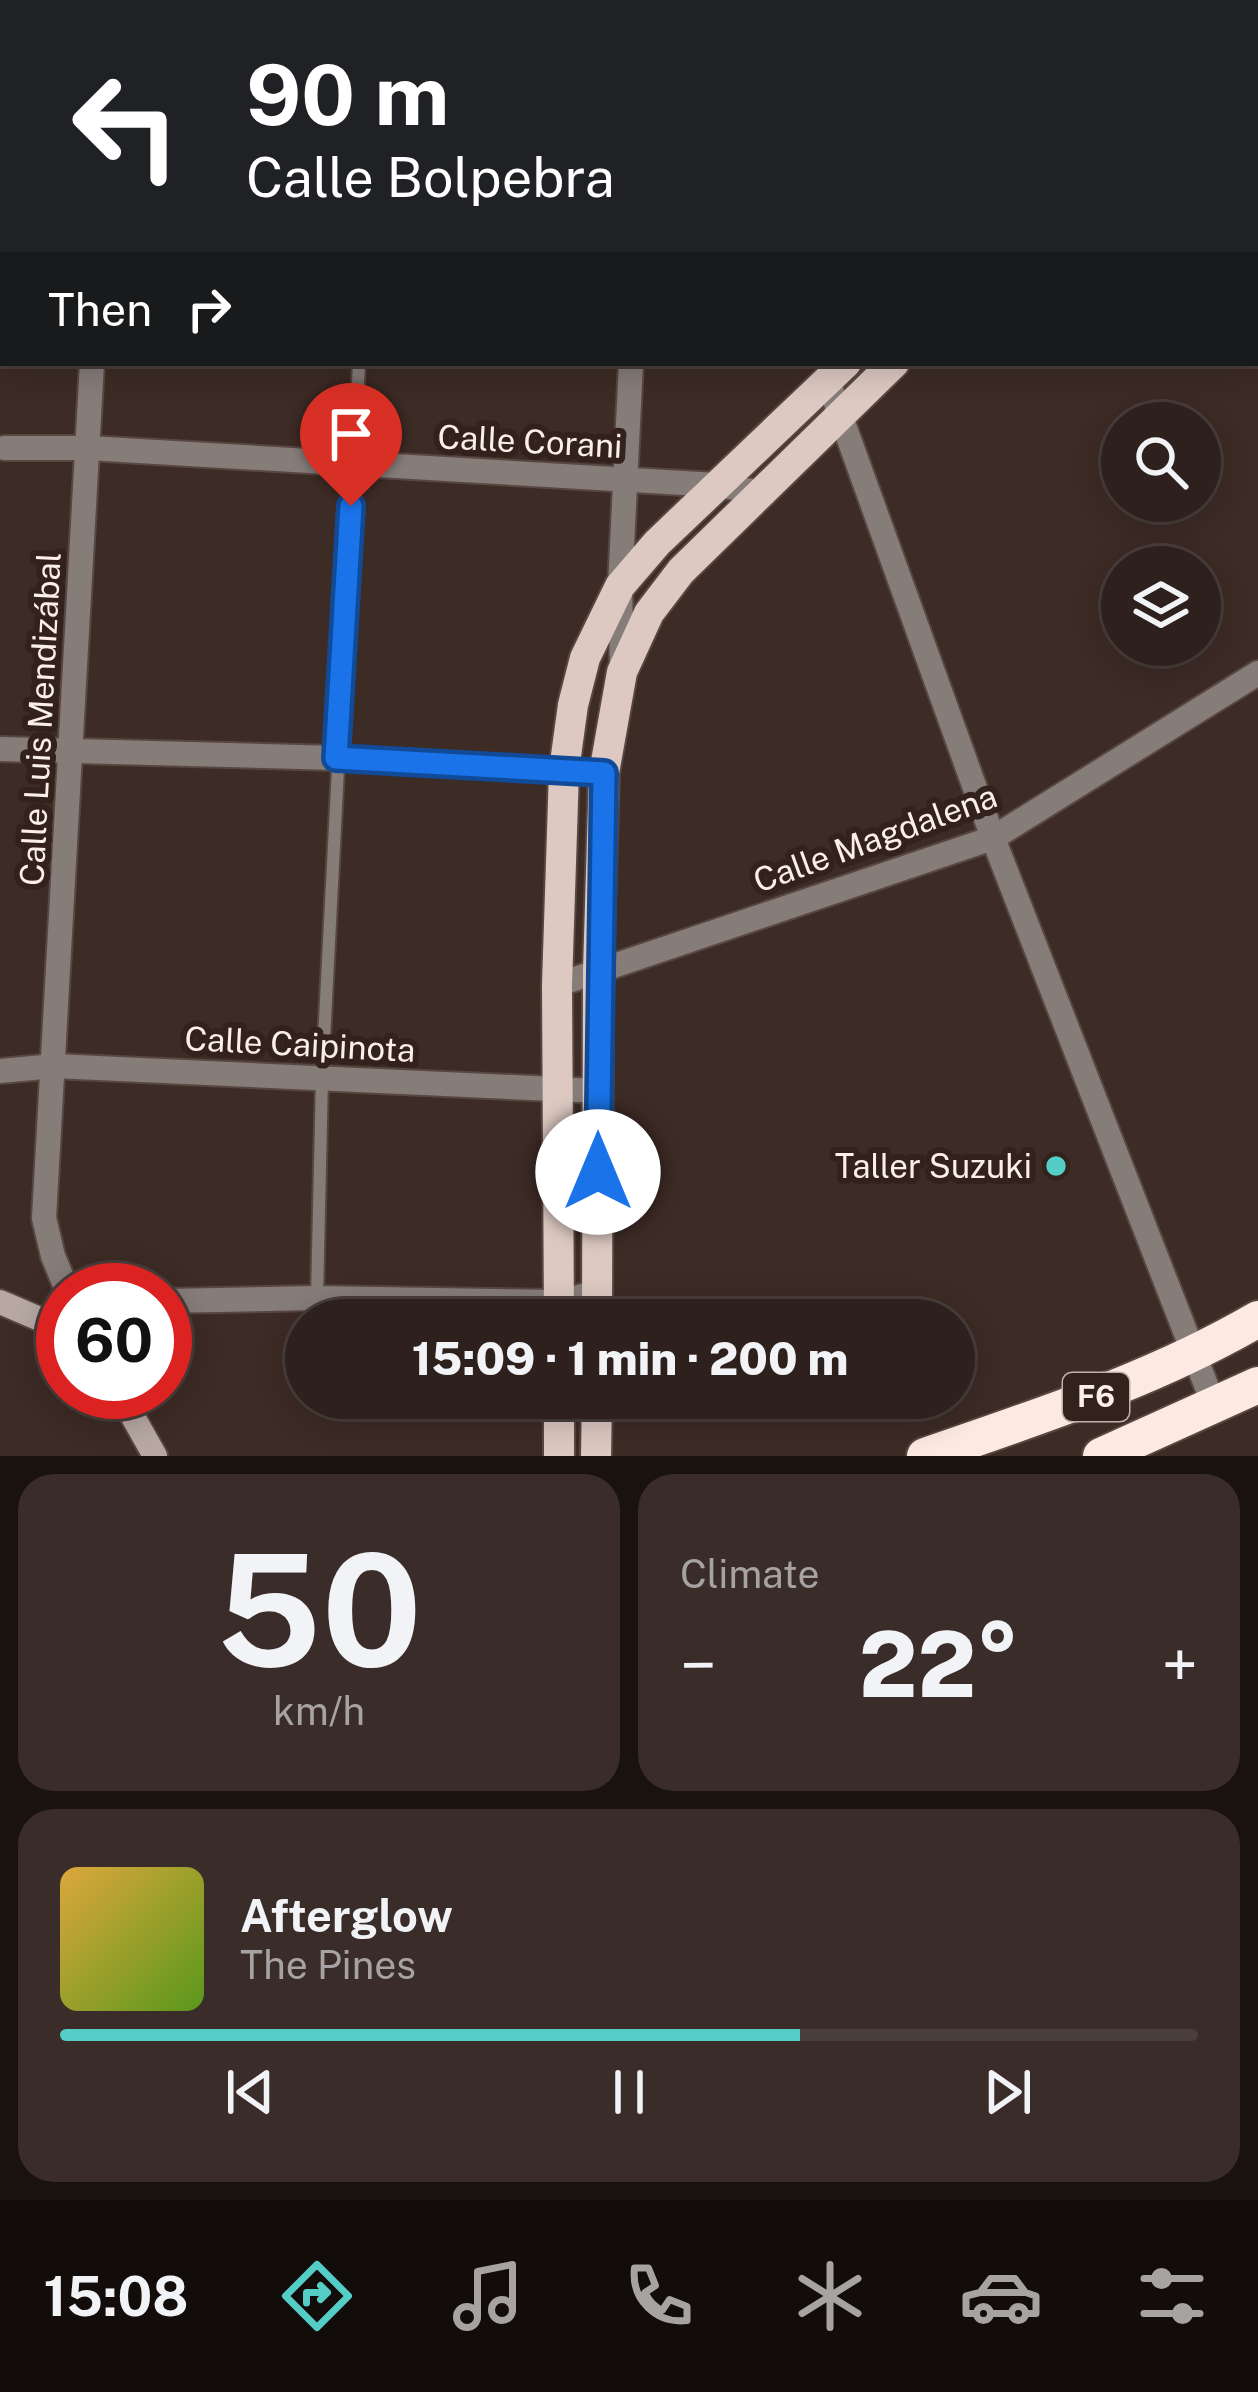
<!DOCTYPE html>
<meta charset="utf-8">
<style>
:root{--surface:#2e201c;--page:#3a2d29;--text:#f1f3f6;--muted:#a7a3a3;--line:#493e3b;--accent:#54cdc6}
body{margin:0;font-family:"Public Sans",sans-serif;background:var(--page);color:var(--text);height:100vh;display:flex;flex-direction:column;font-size:45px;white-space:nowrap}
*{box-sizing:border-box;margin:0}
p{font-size:39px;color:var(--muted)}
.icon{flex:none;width:66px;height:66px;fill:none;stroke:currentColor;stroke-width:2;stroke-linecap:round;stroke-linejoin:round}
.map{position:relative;height:1456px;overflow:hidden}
.details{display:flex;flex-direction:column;gap:18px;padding:18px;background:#19120f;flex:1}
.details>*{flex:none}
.hud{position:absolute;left:0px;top:0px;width:1260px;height:366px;box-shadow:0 6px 30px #0003,0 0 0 3px var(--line);background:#202124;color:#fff;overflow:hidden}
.fabs{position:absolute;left:1101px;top:402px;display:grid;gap:24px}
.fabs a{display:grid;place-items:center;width:120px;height:120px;border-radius:50%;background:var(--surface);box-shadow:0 6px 30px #0003,0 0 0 3px var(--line);font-size:60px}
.speed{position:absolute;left:36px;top:1263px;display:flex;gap:24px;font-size:60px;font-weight:700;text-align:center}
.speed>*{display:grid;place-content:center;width:156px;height:156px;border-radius:50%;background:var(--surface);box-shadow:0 6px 30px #0003,0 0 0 3px var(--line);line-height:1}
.speed .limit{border:18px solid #d22;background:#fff;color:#111}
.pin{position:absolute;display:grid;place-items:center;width:102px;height:102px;color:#fff;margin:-123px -51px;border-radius:50% 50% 50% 0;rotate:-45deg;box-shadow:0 0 12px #0007}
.pin .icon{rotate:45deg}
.me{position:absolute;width:132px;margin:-66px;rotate:0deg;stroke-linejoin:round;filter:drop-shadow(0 0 9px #0008)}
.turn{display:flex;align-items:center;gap:42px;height:252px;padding:0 48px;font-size:54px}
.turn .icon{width:156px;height:156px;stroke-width:2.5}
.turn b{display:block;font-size:84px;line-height:102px}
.then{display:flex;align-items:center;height:114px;padding:0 48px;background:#0003;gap:24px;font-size:45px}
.big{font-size:90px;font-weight:800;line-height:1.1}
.details .widget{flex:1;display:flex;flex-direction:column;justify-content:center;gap:18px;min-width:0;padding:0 42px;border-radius:36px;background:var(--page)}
.details .dial{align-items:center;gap:0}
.dial b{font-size:156px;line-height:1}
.song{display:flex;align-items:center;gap:36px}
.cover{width:144px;height:144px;border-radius:18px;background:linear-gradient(135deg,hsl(40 70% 55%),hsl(90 70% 35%))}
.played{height:12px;border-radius:6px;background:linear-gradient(90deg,var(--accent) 65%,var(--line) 65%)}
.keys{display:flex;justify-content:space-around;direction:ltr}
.heat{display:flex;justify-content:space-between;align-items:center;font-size:66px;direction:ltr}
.details .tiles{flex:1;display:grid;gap:18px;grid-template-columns:1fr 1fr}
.widget:last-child{grid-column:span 2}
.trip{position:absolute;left:285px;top:1299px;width:690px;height:120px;border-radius:60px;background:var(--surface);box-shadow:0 6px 30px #0003,0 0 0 3px var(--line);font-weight:800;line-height:120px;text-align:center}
.dock{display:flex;height:192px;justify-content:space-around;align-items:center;background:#120d0b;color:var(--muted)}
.dock .icon{width:84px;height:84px}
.dock .selected{color:var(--accent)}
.dock b{font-size:54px;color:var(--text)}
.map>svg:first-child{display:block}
</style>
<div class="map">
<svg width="1258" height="1456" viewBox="0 0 1258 1456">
<rect width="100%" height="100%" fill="#3d2b25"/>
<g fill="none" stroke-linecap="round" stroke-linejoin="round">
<defs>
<g id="lane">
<polyline points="382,3 382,0"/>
<polyline points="317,1298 322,1077 359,363"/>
</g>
<g id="street">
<polyline points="116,3 117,0"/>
<polyline points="656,3 657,0"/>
<polyline points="1207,3 1216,0"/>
<polyline points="1257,144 1258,147"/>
<polyline points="0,226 3,226"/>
<polyline points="828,381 993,838 1215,1408"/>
<polyline points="5,448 88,448 717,485 763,493"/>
<polyline points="622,666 620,586 631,363"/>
<polyline points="0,749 336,758 604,773"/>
<polyline points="557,985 993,838 1258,673"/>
<polyline points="0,1071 54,1066 598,1091"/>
<polyline points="67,1290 53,1256 44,1218 92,363"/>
<polyline points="165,1301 317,1298 559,1302 597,1292"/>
</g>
<g id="secondary">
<polyline points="0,1302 63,1329"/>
<polyline points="119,1392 155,1456"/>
</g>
<g id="primary">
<polyline points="1036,0 1036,3"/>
<polyline points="1072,0 1072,3"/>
<polyline points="559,1320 557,985 564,770 573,705 585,658 620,586 657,543 846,363"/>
<polyline points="597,1320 598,971 604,773 622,672 649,613 681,571 894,363"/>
<polyline points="559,1456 559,1398"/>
<polyline points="596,1456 597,1398"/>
</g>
<g id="highway">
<path d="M925,1456C1040,1416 1153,1380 1258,1319"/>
<polyline points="1101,1456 1258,1385"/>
</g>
</defs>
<use href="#lane" stroke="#584641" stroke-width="16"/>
<use href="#street" stroke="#584641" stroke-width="28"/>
<use href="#secondary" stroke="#584641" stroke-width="28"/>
<use href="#primary" stroke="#584641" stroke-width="34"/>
<use href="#highway" stroke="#584641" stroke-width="40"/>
<use href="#lane" stroke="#867d79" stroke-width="12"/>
<use href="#street" stroke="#867d79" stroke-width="24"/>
<use href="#secondary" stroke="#b7a8a3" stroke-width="24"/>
<use href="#primary" stroke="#ddc9c2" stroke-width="30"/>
<use href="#highway" stroke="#fce9e2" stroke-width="36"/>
</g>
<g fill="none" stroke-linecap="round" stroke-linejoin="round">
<defs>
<polyline id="route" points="351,506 336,758 604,773 598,1172"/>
</defs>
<use href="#route" stroke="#114b97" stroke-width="30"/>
<use href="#route" stroke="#1a73e8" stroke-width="21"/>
</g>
<circle fill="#54cdc6" stroke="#33221c" stroke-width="4.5" cx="1056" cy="1166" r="12"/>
<g text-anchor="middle" stroke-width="12" stroke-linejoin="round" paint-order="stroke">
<rect fill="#33221c" stroke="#bfb2ad" stroke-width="3" x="1063" y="1373" width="66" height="48" rx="9"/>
<g font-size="30" font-weight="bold" fill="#fbefeb">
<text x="1096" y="1407">F6</text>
</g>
<g font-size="33" fill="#fbefeb" stroke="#33221c">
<text transform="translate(530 441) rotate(3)" y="12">Calle Corani</text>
<text transform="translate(40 719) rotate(-87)" y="12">Calle Luis Mendizábal</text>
<text transform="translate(875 838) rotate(-20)" y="12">Calle Magdalena</text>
<text transform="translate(300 1044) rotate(3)" y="12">Calle Caipinota</text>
</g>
<g font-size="33" fill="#fbefeb" stroke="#33221c" text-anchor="end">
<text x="1032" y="1178">Taller Suzuki</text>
</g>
</g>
</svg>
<div class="fabs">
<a><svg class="icon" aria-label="search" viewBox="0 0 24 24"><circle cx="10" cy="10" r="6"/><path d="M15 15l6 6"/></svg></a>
<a><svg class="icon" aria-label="layers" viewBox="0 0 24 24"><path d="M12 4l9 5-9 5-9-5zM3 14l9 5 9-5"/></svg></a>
</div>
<div class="speed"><div class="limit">60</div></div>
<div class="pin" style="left:351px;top:506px;background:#d93025"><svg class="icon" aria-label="arrive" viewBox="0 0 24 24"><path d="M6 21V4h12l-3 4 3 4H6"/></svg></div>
<svg class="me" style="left:598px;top:1172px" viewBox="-20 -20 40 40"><circle r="19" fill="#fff"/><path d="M0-13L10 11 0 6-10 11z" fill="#1a73e8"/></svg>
<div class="trip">15:09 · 1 min · 200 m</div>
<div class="hud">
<div class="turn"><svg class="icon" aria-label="left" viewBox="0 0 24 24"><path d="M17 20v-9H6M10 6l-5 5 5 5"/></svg><div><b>90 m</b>Calle Bolpebra</div></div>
<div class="then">Then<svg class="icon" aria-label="right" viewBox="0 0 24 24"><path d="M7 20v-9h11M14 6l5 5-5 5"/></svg></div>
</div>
</div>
<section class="details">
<div class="tiles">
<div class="widget dial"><b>50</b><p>km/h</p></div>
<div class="widget"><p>Climate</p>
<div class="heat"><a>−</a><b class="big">22°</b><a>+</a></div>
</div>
<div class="widget">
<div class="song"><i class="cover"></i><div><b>Afterglow</b><p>The Pines</p></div></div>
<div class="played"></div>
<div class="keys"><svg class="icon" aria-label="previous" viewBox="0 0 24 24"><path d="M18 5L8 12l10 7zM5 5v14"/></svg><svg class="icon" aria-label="pause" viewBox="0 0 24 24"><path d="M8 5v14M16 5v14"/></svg><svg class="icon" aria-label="next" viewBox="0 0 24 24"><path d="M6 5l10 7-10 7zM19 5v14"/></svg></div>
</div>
</div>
</section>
<nav class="dock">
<b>15:08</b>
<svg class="icon selected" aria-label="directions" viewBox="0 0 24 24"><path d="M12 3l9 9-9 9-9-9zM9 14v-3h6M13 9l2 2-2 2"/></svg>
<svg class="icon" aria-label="music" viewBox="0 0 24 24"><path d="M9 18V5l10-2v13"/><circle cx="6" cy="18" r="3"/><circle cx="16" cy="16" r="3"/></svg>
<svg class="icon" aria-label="phone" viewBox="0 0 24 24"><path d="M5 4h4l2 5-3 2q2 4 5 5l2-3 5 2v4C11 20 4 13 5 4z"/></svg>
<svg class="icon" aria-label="climate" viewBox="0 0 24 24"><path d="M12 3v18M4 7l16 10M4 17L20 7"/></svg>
<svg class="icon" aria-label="car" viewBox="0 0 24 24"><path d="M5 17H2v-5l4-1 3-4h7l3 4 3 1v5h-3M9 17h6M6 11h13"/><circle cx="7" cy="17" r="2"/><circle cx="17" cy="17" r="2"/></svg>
<svg class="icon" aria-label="filters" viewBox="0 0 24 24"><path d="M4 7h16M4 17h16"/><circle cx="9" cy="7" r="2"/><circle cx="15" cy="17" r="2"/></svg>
</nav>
